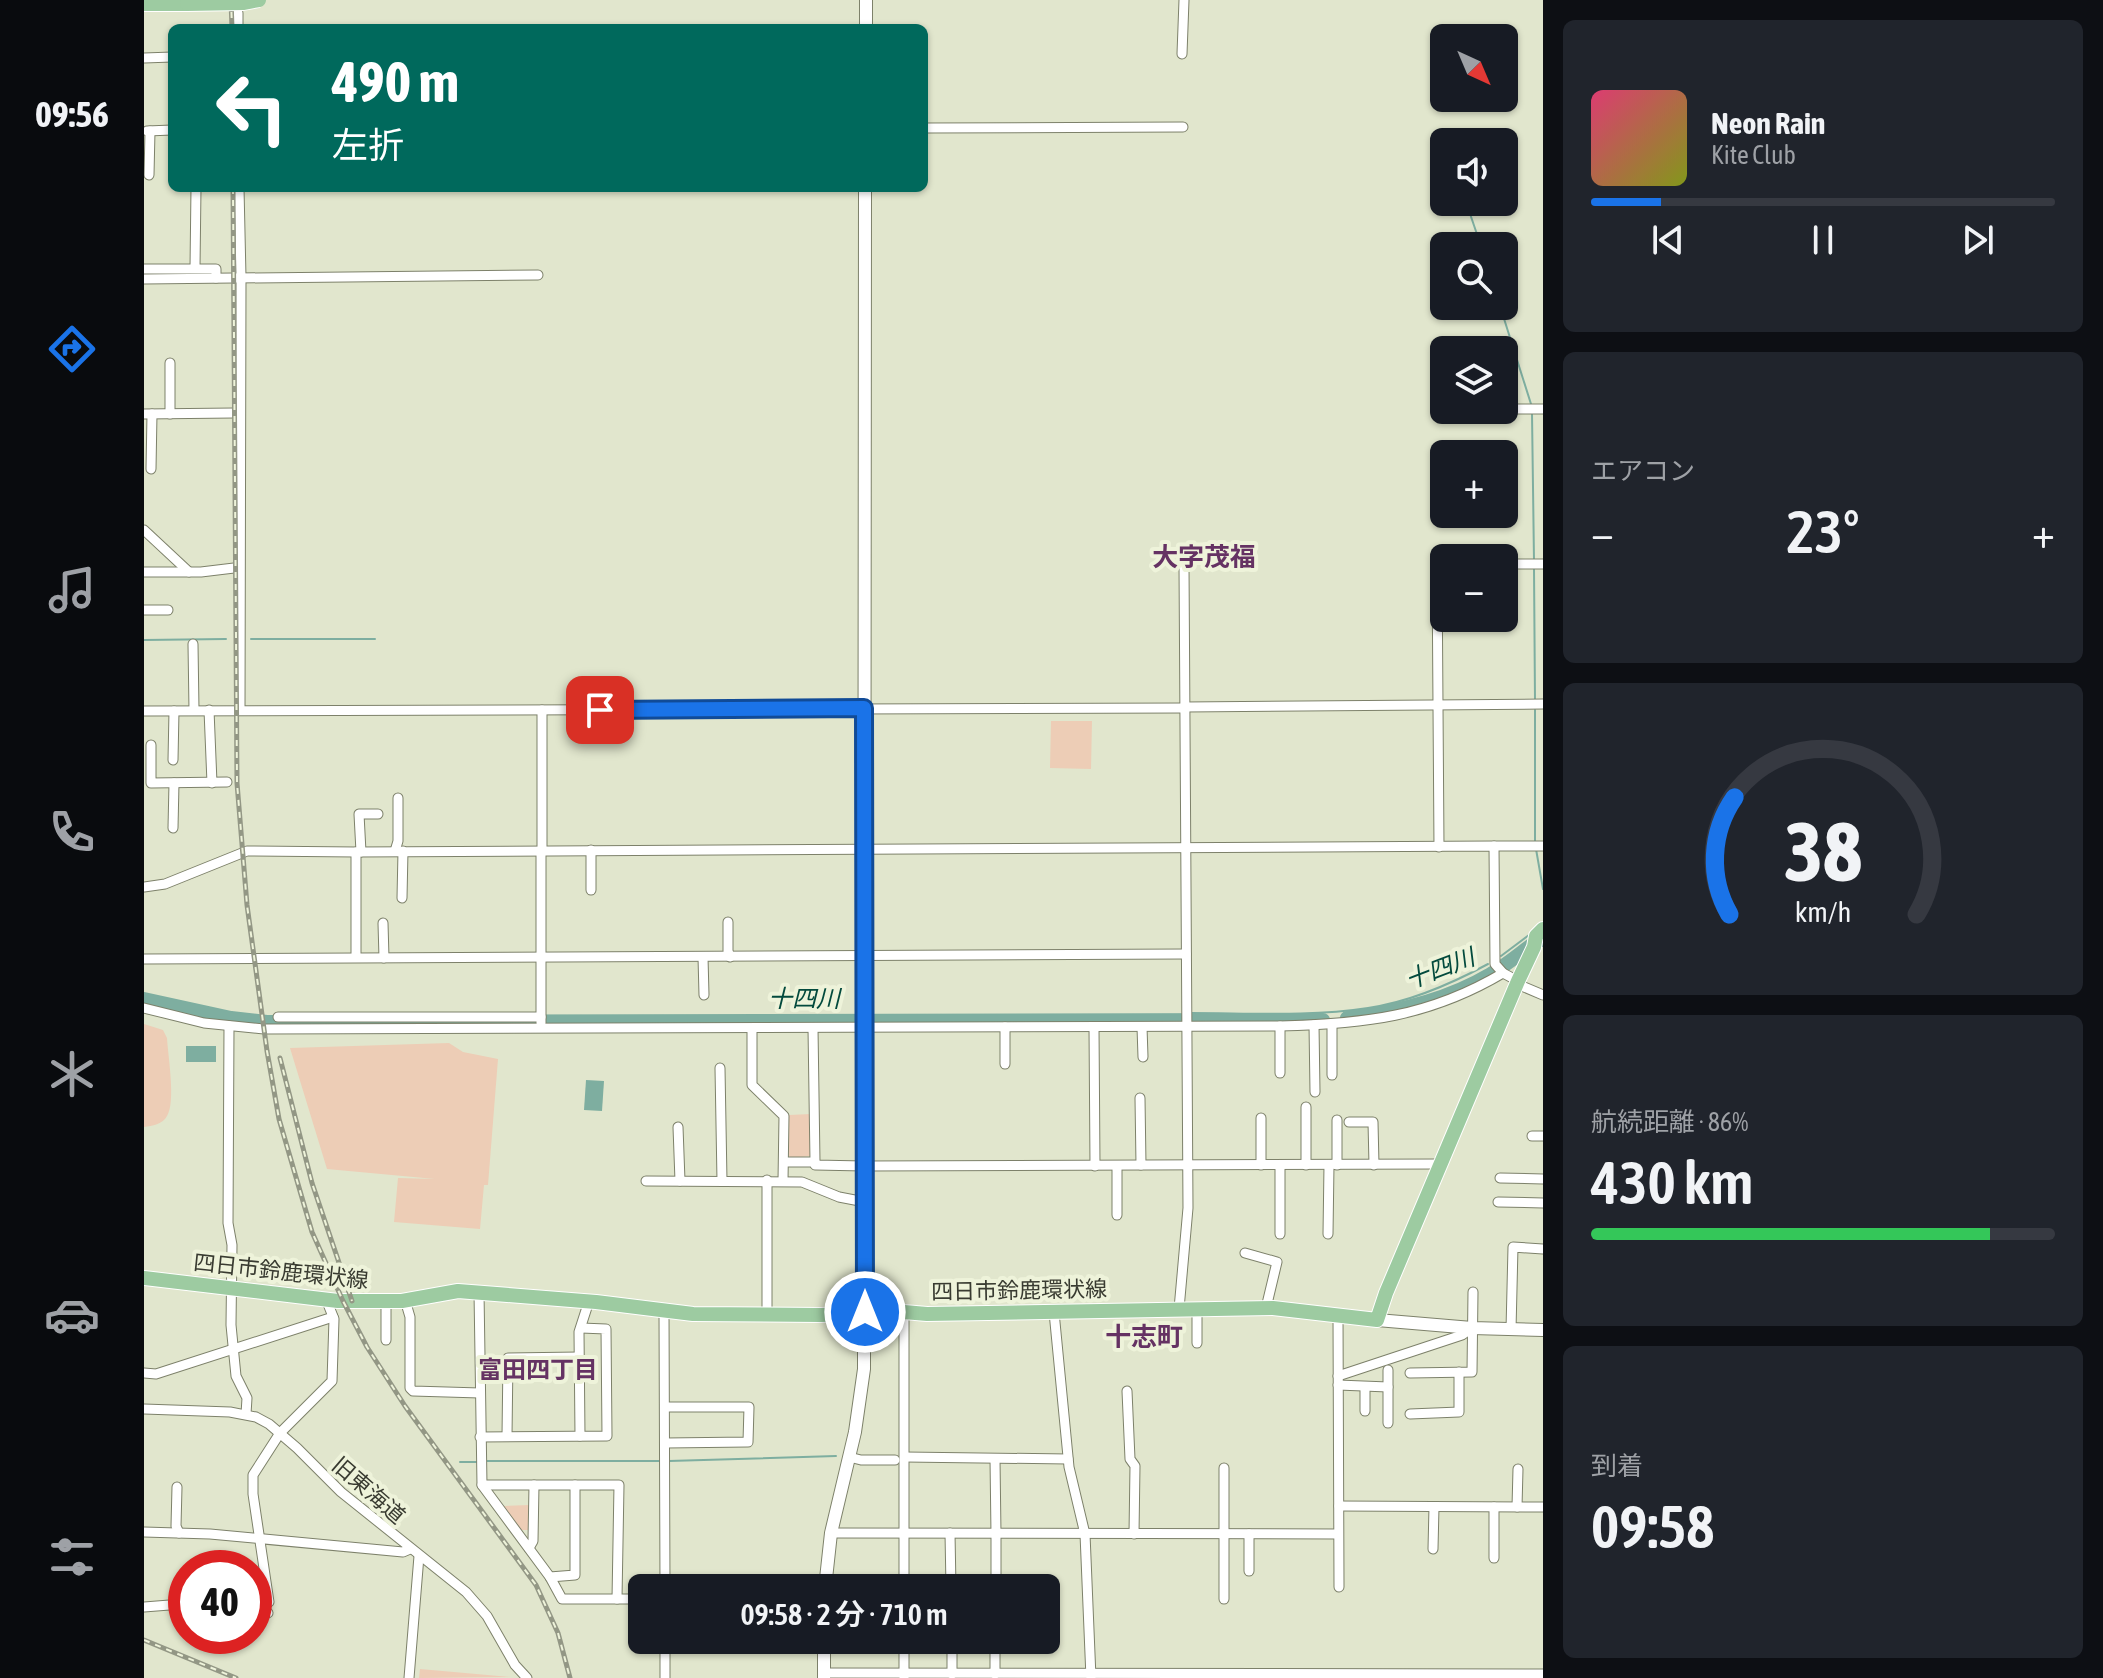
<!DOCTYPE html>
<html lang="ja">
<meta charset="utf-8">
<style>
:root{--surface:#171b24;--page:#20242c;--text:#f1f3f6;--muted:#9ea1a6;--line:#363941;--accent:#1a73e8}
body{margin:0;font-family:"Asap Condensed","Noto Sans JP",sans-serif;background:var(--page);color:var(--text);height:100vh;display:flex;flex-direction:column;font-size:30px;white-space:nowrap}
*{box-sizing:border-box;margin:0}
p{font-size:26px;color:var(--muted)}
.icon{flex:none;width:44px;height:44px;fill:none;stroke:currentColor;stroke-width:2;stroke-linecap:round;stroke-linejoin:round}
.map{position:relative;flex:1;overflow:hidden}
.details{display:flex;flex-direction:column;gap:20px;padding:20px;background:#0d0f14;width:560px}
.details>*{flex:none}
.banner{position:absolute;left:24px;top:24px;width:760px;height:168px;border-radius:12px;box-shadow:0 2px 6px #0004;background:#00695c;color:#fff;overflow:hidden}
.needle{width:52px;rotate:136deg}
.tools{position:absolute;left:1286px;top:24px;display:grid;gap:16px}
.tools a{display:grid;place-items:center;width:88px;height:88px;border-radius:12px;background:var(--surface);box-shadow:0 2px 6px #0004;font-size:40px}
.speed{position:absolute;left:24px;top:1550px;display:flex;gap:16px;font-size:40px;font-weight:700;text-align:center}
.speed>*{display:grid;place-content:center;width:104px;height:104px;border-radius:50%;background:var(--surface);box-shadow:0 2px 6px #0004;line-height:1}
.speed .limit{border:12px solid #d22;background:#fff;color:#111}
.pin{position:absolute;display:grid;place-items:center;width:68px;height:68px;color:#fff;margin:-34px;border-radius:16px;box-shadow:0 4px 12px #0006}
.me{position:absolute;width:88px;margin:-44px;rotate:0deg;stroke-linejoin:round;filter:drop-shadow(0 0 6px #0008)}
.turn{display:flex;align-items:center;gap:28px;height:168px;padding:0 32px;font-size:36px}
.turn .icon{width:104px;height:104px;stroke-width:2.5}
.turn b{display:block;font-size:56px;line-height:68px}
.big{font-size:60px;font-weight:600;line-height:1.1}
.details .widget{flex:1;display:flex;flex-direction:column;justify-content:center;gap:12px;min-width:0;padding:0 28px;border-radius:12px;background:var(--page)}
.details .dial{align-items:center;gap:0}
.dial svg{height:208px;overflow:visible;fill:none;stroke:var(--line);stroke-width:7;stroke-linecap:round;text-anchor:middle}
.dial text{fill:var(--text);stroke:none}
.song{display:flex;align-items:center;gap:24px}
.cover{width:96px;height:96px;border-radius:12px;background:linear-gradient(135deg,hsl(340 70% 55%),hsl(70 70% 35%))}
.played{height:8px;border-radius:4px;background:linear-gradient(90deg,var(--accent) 15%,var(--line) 15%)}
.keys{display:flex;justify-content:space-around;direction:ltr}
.heat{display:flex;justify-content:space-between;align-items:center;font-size:44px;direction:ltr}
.charge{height:12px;border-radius:6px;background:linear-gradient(90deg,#34c759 86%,var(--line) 0)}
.trip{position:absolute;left:484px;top:1574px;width:432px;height:80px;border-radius:12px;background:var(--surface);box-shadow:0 2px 6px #0004;font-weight:600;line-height:80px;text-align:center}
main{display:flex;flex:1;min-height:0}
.tab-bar{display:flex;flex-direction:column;width:144px;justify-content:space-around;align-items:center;background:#090b0e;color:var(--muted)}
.tab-bar .icon{width:56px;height:56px}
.tab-bar .active{color:var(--accent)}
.tab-bar b{font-size:36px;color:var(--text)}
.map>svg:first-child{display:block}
</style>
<main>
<nav class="tab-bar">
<b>09:56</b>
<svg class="icon active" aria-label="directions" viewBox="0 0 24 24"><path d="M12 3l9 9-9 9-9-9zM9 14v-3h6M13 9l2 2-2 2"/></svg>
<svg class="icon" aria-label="music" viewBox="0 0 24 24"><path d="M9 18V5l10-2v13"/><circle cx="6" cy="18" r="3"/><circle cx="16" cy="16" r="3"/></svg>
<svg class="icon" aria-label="phone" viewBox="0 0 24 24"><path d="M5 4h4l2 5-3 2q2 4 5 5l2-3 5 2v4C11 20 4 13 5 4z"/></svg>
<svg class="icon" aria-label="climate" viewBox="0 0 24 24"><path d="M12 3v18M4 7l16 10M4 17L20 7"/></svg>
<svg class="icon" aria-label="car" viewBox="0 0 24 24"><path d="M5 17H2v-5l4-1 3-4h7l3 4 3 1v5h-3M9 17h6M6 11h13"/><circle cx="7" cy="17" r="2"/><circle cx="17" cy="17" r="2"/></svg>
<svg class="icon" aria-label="filters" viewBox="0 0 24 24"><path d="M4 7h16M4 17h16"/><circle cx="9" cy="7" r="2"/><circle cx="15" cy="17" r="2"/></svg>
</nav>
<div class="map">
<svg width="1399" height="1678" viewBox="0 0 1399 1678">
<rect width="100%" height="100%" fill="#e1e6cd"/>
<g fill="#edcdb6">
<polygon points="907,721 948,721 947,769 906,768"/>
<path d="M0,1024L19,1030L23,1038C24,1056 32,1102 23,1116C19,1124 8,1126 0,1127Z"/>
<polygon points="305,1043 319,1052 354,1059 344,1185 340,1185 336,1229 250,1222 254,1178 291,1179 183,1169 146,1048"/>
<polygon points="667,1114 667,1156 647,1158 645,1156 645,1115"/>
<polygon points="386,1505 385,1530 377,1530 359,1506"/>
<polygon points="276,1669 367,1677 275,1678"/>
</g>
<g fill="#7eaea0">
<rect x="42" y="1046" width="30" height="16"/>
<polygon points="442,1080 460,1081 458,1111 440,1110"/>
</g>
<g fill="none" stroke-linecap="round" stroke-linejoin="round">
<g stroke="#7eaea0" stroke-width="2">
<polyline points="1297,139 1300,146"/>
<polyline points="1322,202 1337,246"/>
<polyline points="0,274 67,274"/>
<polyline points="1356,306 1387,404"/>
<polyline points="1388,414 1390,560"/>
<polyline points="1390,569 1391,701"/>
<polyline points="107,639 231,639"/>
<polyline points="0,640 82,639"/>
<polyline points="1391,843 1391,710"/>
<polyline points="1392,849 1399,889"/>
<polyline points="1398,946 1399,946"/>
<polyline points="1357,956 1385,935"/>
<polyline points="1372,956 1379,953"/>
<path d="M1047,1013C1105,1013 1166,1017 1224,1008C1266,1002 1307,984 1344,964"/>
<polyline points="341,1461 519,1461"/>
<polyline points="525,1461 692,1456"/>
<polyline points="316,1462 335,1462"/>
</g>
<g stroke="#7eaea0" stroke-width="14">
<polyline points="0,999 87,1018 123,1022 1179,1020"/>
<path d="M1203,1018C1251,1012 1303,1000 1345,975C1363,965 1379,951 1395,939"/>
</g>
<defs>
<g id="street">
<polyline points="94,13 94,28"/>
<polyline points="1038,54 1040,0"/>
<polyline points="0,58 28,57"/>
<polyline points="780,128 1039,127"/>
<polyline points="3,131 28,130"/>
<polyline points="5,175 6,131"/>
<polyline points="95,188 97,277 96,709"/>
<polyline points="51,268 52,188"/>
<polyline points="0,269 72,269 72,278"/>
<polyline points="0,279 394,275"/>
<polyline points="26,363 26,414"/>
<polyline points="1360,409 1399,409"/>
<polyline points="1293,410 1300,410"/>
<polyline points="0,414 90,413"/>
<polyline points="7,469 8,414"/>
<polyline points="0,530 45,572"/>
<polyline points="1360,564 1399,564"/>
<polyline points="0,572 57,572 90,568"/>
<polyline points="0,610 24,610"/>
<polyline points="49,644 50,710"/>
<polyline points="1041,707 1399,704"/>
<polyline points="65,710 68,783"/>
<polyline points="398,710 398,851"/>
<polyline points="0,711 1041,708"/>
<polyline points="7,745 7,783 83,782"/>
<polyline points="29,760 30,711"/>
<polyline points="29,828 30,783"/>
<polyline points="1350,846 1399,846"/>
<polyline points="1295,847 1293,565 1300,565"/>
<polyline points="447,850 447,890"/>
<polyline points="251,851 254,841 254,798"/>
<polyline points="397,851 397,1023"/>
<polyline points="217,852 215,814 234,814"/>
<polyline points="0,887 21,884 103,851 212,852 1350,846 1351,964 1359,973 1374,981"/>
<polyline points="258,898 259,851"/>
<polyline points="584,922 584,951 586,957"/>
<polyline points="239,923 240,958"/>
<polyline points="212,957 212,852"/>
<polyline points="559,957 560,995"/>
<polyline points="0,959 1042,954"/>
<polyline points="1373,984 1399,995"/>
<path d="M0,1008L60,1023L120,1029L1136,1026C1219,1024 1285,1017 1359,973"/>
<polyline points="134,1017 397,1017"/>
<polyline points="1170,1025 1171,1092"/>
<polyline points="1188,1025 1188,1075"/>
<polyline points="85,1026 84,1223 88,1245 87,1325 92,1376 103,1398 102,1414"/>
<polyline points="1136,1026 1136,1073"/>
<polyline points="950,1027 951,1166"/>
<polyline points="998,1027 999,1057"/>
<polyline points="608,1029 608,1085 640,1116 639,1181"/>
<polyline points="861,1064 861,1027"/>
<polyline points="576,1068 578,1181"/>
<polyline points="996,1098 997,1165"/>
<polyline points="1162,1107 1162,1165"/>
<polyline points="1205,1122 1229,1122 1230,1165"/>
<polyline points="534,1127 536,1181"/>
<polyline points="1388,1136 1399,1136"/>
<polyline points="640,1162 671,1162 669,1028"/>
<polyline points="671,1162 671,1165 720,1166 1296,1164"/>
<polyline points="1117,1165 1117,1118"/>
<polyline points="1193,1165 1193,1120"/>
<polyline points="1356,1178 1399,1179"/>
<polyline points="502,1181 658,1182 695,1197 721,1202"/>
<polyline points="1354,1202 1399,1203"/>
<polyline points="973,1215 973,1166"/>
<polyline points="1136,1234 1136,1165"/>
<polyline points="1184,1234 1185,1165"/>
<polyline points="1101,1253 1133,1262 1122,1308"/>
<polyline points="335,1292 338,1485 406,1577 418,1599 498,1599"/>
<polyline points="261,1300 266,1317 266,1388 269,1391 336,1393"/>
<polyline points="1035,1309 1044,1208 1040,565"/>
<polyline points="520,1311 521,1588"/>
<polyline points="910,1312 925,1467 941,1534 947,1678"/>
<polyline points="623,1315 623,1180"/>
<polyline points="1194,1315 1195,1587"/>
<polyline points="1367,1330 1369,1247 1399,1249"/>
<polyline points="242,1340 242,1302"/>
<polyline points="1053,1343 1053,1310"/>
<polyline points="0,1373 12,1374 189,1317"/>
<polyline points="1266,1373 1328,1372 1329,1292"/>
<polyline points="1194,1376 1318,1335 1328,1328"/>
<polyline points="1194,1385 1244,1387"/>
<polyline points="1221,1387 1221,1411"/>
<polyline points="983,1391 986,1459 991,1466 990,1534"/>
<polyline points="521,1407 605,1407 604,1442 522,1443"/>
<polyline points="0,1409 86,1412 112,1417 125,1424 153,1448 197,1492 322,1592 343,1616 371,1665 383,1678"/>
<polyline points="1266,1414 1315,1412 1315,1372"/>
<polyline points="1244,1423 1244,1370"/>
<polyline points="363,1436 364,1358 435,1357"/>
<polyline points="436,1436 435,1332 445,1301"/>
<polyline points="336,1437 463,1436 462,1329 437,1328"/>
<polyline points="705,1457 717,1460 751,1460"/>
<polyline points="761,1457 924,1459"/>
<polyline points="851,1459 852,1534"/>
<polyline points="1080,1468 1080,1599"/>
<polyline points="338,1485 475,1485 473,1599"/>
<polyline points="33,1487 32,1526 35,1533"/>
<polyline points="1195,1506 1399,1507"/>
<polyline points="1373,1507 1374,1469"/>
<polyline points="0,1532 66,1534 259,1552 266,1549"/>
<polyline points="687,1533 1194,1534"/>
<polyline points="806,1533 807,1588"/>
<polyline points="852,1534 852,1588"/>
<polyline points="1105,1534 1105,1571"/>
<polyline points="385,1548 389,1541 390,1485"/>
<polyline points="1289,1549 1290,1507"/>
<polyline points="1350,1558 1350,1507"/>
<polyline points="406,1577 431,1575 431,1485"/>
<polyline points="760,1588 760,1312"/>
<polyline points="125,1602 109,1494 109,1475 136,1433 188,1381 190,1319 182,1299"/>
<polyline points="0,1607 38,1604 42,1606"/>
<polyline points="110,1614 124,1613"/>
<polyline points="760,1640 760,1678"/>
<polyline points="680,1673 1399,1674"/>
<polyline points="808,1674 808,1640"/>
<polyline points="851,1674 851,1640"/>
<polyline points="265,1678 275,1556"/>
<polyline points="521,1678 521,1640"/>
</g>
<g id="secondary">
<polyline points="722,28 722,0"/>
<polyline points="1233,1320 1328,1328 1399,1330"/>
<polyline points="681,1588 687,1533 711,1432 720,1369 721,188"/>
<polyline points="680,1640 680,1678"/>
</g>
<g id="primary">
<polyline points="0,4 43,4"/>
<polyline points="0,1278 194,1301 258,1301 314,1291 452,1302 549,1314 677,1315 760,1312 783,1314 1129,1308 1233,1320 1242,1293 1374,981 1390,947 1392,936 1399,929"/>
</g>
</defs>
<use href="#street" stroke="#7d816a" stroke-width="11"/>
<use href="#secondary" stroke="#7d816a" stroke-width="14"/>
<use href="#primary" stroke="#fff" stroke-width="16"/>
<use href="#street" stroke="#fff" stroke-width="9"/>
<use href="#secondary" stroke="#fff" stroke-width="12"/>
<use href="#primary" stroke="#9dcba1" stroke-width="14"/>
<defs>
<g id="rail">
<polyline points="87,0 88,28"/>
<polyline points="89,188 93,783 103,905 123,1051 135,1119 168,1232 199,1301 223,1347 261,1406 392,1585 414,1633 426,1678"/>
<polyline points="136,1058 168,1183 208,1301"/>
<polyline points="0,1640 92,1678"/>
</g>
</defs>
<use href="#rail" stroke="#939785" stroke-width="5"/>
<use href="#rail" stroke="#eef3da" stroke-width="2" stroke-dasharray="6" stroke-linecap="butt"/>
<defs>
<polyline id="primary-bridge" points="43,4 99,3 115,0"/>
</defs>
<use href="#primary-bridge" stroke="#fff" stroke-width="16" stroke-linecap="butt"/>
<use href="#primary-bridge" stroke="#9dcba1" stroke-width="14"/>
</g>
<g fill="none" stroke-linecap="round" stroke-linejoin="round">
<defs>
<polyline id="route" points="456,710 720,708 721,1312"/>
</defs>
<use href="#route" stroke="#114b97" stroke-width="20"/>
<use href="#route" stroke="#1a73e8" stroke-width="14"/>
</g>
<g text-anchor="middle" stroke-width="8" stroke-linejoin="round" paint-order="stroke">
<g font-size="22" fill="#393b31" stroke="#eef3da">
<text transform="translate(137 1271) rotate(6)" y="8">四日市鈴鹿環状線</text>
<text transform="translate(875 1290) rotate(-1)" y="8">四日市鈴鹿環状線</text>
<text transform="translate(225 1490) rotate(41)" y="8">旧東海道</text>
</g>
<g font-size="24" font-style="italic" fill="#034a3d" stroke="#eef3da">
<text transform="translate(1296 969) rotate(-21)" y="8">十四川</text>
<text x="660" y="1007">十四川</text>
</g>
<g font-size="24" font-weight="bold" fill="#653263" stroke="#eef3da">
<text x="394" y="1378">富田四丁目</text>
</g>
<g font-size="26" font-weight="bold" fill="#653263" stroke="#eef3da">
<text x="1060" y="566">大字茂福</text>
<text x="1000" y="1346">十志町</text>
</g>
</g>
</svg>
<div class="tools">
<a><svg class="needle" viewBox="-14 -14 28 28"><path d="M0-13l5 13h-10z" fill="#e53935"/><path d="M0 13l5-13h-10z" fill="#9ea1a6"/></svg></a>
<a><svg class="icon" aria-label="sound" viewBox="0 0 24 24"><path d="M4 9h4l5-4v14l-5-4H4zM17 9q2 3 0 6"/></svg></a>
<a><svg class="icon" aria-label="search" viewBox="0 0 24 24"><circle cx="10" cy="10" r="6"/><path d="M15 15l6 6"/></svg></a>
<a><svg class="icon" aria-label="layers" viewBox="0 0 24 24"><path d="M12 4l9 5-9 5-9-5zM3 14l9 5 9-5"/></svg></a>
<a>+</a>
<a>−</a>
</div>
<div class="speed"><div class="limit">40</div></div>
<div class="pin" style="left:456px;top:710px;background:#d93025"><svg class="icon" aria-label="arrive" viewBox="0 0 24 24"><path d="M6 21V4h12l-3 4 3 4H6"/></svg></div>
<svg class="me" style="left:721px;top:1312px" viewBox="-20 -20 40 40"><circle r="17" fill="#1a73e8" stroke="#fff" stroke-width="3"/><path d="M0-11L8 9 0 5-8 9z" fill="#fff"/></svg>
<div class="trip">09:58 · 2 分 · 710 m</div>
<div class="banner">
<div class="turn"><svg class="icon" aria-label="left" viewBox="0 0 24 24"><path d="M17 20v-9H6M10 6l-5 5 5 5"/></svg><div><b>490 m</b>左折</div></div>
</div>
</div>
<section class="details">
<div class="widget">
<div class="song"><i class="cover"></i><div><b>Neon Rain</b><p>Kite Club</p></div></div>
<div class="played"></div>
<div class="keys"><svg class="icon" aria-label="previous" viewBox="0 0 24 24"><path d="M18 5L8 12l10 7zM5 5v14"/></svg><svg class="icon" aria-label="pause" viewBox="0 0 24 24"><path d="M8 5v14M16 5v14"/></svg><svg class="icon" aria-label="next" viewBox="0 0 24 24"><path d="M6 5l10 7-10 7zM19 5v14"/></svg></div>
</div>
<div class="widget"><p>エアコン</p>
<div class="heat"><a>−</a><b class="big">23°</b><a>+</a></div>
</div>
<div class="widget dial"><svg viewBox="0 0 100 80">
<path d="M14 69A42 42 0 1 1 86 69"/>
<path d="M14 69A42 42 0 0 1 16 24" stroke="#1a73e8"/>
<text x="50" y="56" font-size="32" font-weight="700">38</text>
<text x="50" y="72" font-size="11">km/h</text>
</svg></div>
<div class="widget"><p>航続距離 · 86%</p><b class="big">430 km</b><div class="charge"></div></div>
<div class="widget"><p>到着</p><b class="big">09:58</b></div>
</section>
</main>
